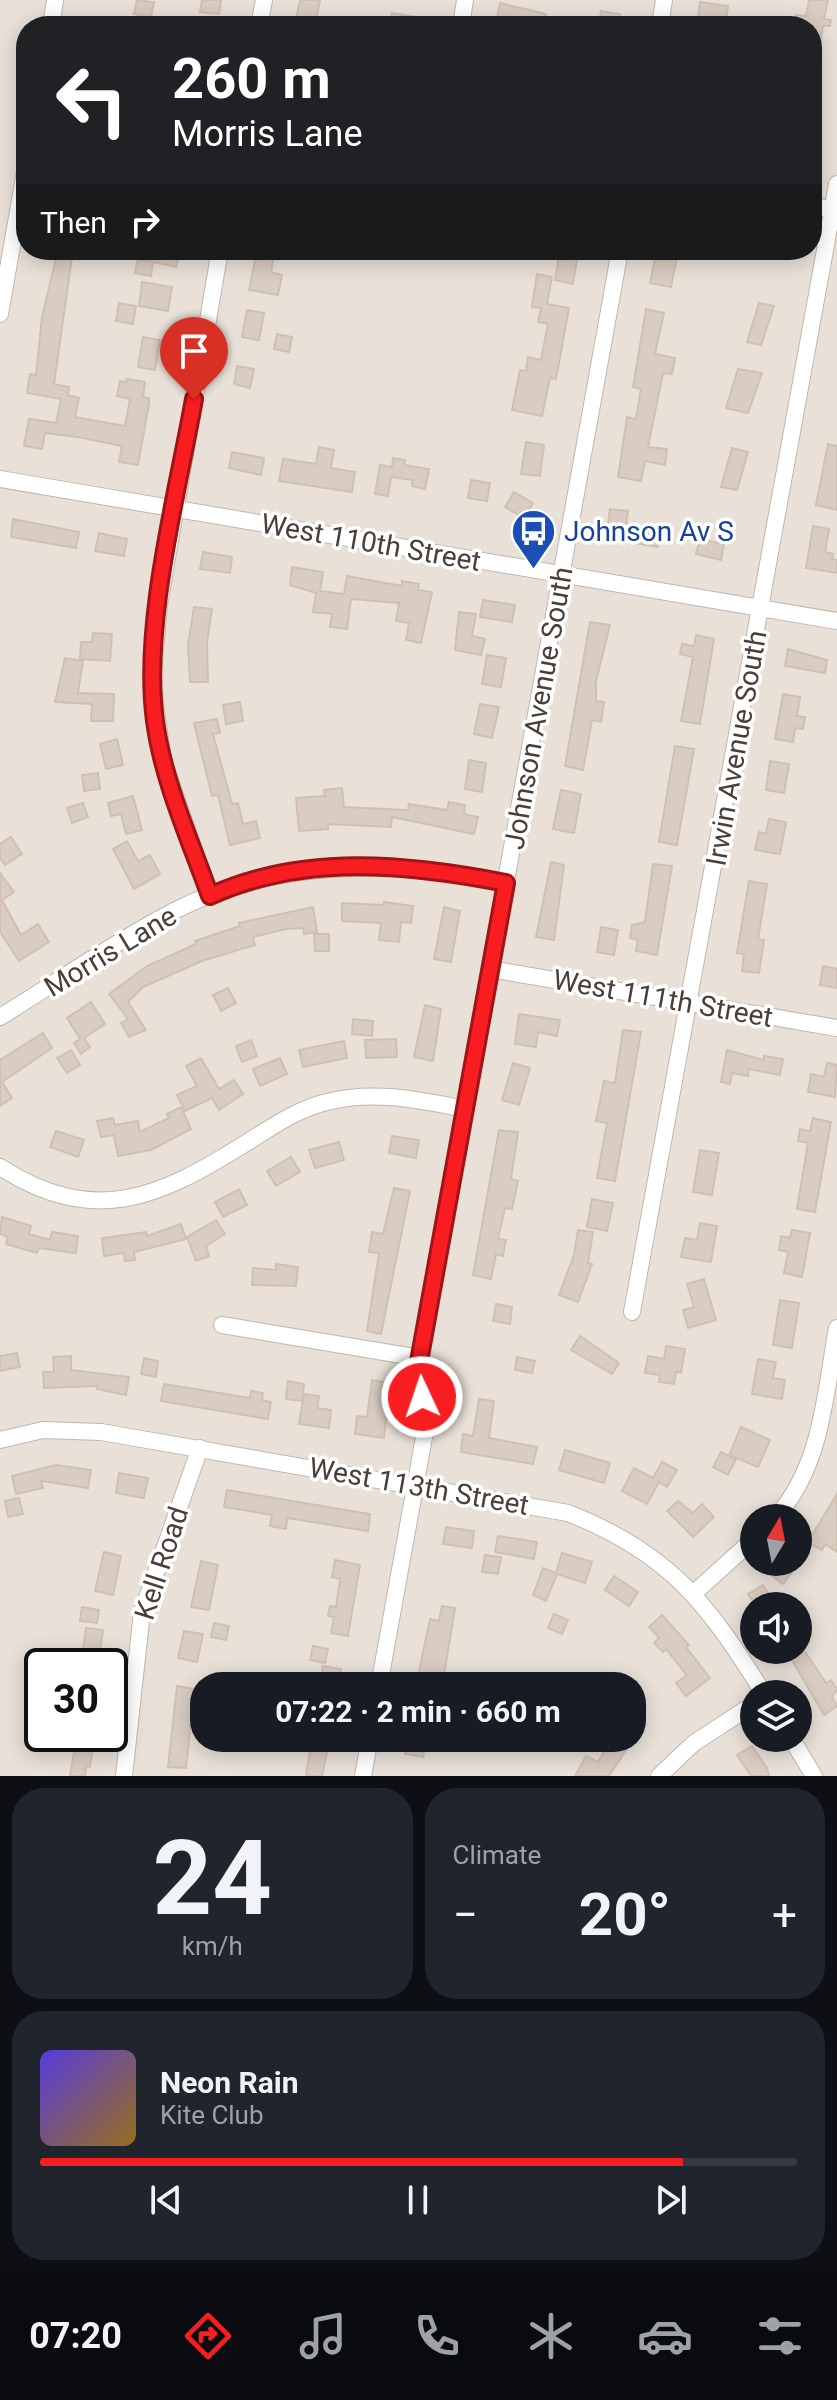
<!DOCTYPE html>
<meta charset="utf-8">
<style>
:root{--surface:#171b24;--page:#20242c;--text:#f1f3f6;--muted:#9ea1a6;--line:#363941;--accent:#f81d20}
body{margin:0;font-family:Roboto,sans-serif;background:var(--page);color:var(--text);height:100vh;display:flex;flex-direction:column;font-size:30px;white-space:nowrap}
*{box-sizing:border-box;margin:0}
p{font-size:26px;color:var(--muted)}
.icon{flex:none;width:44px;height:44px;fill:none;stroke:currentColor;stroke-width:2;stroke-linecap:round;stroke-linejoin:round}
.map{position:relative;height:1776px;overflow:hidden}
.details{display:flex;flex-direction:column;gap:12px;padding:12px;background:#0d0f14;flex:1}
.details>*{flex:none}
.guide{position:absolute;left:16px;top:16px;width:806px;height:244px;border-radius:32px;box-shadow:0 4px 20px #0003;background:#202124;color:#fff;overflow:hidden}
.needle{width:52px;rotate:10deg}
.tools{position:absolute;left:740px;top:1504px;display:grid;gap:16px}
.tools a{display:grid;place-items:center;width:72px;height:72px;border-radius:50%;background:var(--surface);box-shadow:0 4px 20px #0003;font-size:40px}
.speed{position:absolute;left:24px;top:1648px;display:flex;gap:16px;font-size:40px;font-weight:700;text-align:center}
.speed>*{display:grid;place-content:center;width:104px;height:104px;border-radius:50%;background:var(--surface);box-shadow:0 4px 20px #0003;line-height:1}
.speed .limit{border:4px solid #111;border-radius:12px;background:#fff;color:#111}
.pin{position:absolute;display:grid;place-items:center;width:68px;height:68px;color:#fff;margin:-82px -34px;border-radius:50% 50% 50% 0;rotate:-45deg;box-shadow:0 0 8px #0007}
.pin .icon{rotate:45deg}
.me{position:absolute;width:88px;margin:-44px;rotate:357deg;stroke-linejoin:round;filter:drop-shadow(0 0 6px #0008)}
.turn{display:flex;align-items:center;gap:28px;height:168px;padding:0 24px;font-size:36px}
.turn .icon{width:104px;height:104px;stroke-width:2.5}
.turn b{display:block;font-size:56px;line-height:68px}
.then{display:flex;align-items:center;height:76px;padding:0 24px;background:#0003;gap:16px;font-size:30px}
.big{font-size:60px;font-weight:700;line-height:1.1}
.details .card{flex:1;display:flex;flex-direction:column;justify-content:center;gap:12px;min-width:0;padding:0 28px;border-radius:32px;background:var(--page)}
.details .dial{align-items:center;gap:0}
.dial b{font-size:104px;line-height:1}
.song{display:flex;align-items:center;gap:24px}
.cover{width:96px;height:96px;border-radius:12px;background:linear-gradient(135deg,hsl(250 70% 55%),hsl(40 70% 35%))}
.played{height:8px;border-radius:4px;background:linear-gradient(90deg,var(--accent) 85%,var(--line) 85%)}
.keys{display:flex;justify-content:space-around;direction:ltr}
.heat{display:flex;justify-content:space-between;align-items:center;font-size:44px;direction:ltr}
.details .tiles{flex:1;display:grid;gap:12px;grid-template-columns:1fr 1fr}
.card:last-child{grid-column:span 2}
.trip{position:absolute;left:190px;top:1672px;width:456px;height:80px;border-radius:32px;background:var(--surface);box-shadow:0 4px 20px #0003;font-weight:700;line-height:80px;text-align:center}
.tabs{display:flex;height:128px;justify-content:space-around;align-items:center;background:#090b0e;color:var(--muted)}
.tabs .icon{width:56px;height:56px}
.tabs .selected{color:var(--accent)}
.tabs b{font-size:36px;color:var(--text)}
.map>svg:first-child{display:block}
</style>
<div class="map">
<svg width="837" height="1776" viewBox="0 0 837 1776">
<rect width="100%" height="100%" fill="#f5f0ea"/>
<path fill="#e9e1d8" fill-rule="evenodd" d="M0,0H837V1776H0ZM26,26H812V250H26ZM754,1518H798V1562H754ZM754,1606H798V1650H754ZM42,1666H110V1734H42ZM204,1686H632V1738H204ZM754,1694H798V1738H754Z"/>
<g fill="#d9ccc2" stroke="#d1c0b2" stroke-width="2">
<polygon points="137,0 154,2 151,17 134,14"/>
<polygon points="202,0 221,0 219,14 200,12"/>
<polygon points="300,0 320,0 315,26 295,24"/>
<polygon points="809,0 828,0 824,19 831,20 830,26 823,26 818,57 812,56 812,26 795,26 796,15 806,16"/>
<polygon points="700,2 728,6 725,26 697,26"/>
<polygon points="500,3 546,14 544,26 496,22"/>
<polygon points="601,11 620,14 618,26 599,26"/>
<polygon points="392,13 435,20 435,26 390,26"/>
<polygon points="58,250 73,250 54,384 69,387 68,395 79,398 75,417 125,426 130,399 117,396 120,381 126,382 127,379 145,382 143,397 149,398 149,404 138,465 119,462 122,446 78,437 45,433 42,449 24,446 29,419 56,423 61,399 27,393 30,374 36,375 42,317"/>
<polygon points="153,250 180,250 176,267 153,262 151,276 135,273 138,259 151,261"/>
<polygon points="257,250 275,250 271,272 282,275 278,295 249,290"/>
<polygon points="560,250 578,253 573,284 555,280"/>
<polygon points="656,253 677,257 671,287 650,283"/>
<polygon points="537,274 552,277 547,304 569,308 556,379 550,378 542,416 512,410 520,370 526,371 528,357 541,360 548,324 538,322 541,308 532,307"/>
<polygon points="142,282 172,287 168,311 139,306"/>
<polygon points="119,303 136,306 133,324 116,321"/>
<polygon points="759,303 774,306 761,345 747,342"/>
<polygon points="646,309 664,313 655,354 675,358 672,374 663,373 648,447 667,449 665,465 645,461 641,481 618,477 627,417 636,419 641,389 633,387"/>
<polygon points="247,310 264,313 259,340 242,337"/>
<polygon points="277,334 292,337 289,352 274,349"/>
<polygon points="143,337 160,340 155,370 138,367"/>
<polygon points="237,366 254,369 250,388 234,384"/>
<polygon points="738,369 762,373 748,413 726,408"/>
<polygon points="526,442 544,445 540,476 521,474"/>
<polygon points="828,444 837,446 837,510 816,505"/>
<polygon points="319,447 334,450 331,468 355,472 352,492 279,481 283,459 316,464"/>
<polygon points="732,448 748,452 737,490 721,487"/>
<polygon points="232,452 264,458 261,475 229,468"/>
<polygon points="393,458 405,460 404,465 429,469 425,489 412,486 413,480 391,477 388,496 375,494 380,465 392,467"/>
<polygon points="471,480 490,483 487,501 468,498"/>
<polygon points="514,492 533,503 524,518 505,507"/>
<polygon points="610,509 628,511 626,524 660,530 658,547 606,538"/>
<polygon points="13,519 79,532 76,548 11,537"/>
<polygon points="813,526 829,529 825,552 833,554 832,559 837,560 837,573 806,568"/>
<polygon points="99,533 127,539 124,556 95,551"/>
<polygon points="700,539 724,544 721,560 696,554"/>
<polygon points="203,552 232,557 230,573 200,569"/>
<polygon points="292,567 323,572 320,591 344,594 347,576 402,586 402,581 419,584 418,590 432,592 421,643 406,640 409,623 396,621 399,603 351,599 347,629 330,627 332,614 313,612 316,593 290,585"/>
<polygon points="483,600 515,605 512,622 480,617"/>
<polygon points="194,607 212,609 207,642 208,682 190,682 188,645"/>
<polygon points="459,612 476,614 472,636 485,639 481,655 455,650"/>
<polygon points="590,622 610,625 596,681 596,701 604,702 601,722 592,720 583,770 565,766"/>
<polygon points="93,633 112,634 110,661 80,659 81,642 92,642"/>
<polygon points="696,635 714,639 700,724 681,721 693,657 680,654 682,644 694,646"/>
<polygon points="788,649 827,660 825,673 785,666"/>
<polygon points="487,655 506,658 501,687 482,684"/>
<polygon points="65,658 83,661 78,693 114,694 113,721 91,721 92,704 55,702"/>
<polygon points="783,694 800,697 797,716 805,717 803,729 795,728 793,742 775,739"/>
<polygon points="240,702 243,721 226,724 223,705"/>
<polygon points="480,704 499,707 492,738 474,734"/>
<polygon points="217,719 220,733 213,734 232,804 238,803 243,824 256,821 260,838 230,845 218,795 212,796 194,723"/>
<polygon points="117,739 123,765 106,769 100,744"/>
<polygon points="675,746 694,749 677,845 659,842"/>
<polygon points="469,760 486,763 482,792 465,789"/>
<polygon points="770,761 789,764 784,793 766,790"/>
<polygon points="98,773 100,789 84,791 82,775"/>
<polygon points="342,788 344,807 408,810 409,804 447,810 449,802 465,805 464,814 478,817 474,834 392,817 391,827 328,824 328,829 299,831 296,798 325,796 324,790"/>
<polygon points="561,790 581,794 574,833 553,829"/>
<polygon points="133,796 142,830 126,834 121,814 111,816 108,803"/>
<polygon points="83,803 88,817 72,823 67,808"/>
<polygon points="769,819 786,822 780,854 755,850 759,832 766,834"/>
<polygon points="11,837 22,854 5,865 0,858 0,844"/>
<polygon points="127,841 138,861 150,855 160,874 134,889 113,849"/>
<polygon points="551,862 564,865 554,940 536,937"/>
<polygon points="653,864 672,866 657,955 636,951 638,940 630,938 632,925 645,922"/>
<polygon points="0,873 14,892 2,900 21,935 38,924 49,942 19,961 0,932"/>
<polygon points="749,881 767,884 758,939 764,940 759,973 742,971 744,954 737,953"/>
<polygon points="384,902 413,906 411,923 401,922 399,942 379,940 381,923 342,921 342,903 383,905"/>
<polygon points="313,907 317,932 304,934 303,928 286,929 253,937 255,945 202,961 143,987 128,1002 146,1030 129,1037 121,1023 128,1019 109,994 147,966 196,944 195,941 240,926 239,923"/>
<polygon points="444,907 460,911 451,962 434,959"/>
<polygon points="601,927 618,930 614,955 597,952"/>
<polygon points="314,934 329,934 329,951 315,951"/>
<polygon points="823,966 837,969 837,988 820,985"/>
<polygon points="228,988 236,1003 221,1011 213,995"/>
<polygon points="91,1002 105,1024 84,1038 90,1047 81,1054 74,1043 80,1039 67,1018"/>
<polygon points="425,1005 441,1009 433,1061 414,1057"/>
<polygon points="519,1014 560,1020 557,1036 538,1032 536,1047 515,1044"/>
<polygon points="353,1019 373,1021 372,1036 352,1034"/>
<polygon points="623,1030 641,1032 615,1181 597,1178 607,1123 596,1121 604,1081 615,1083"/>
<polygon points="43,1033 52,1048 2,1082 12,1098 0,1106 0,1060"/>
<polygon points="396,1039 397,1057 366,1058 365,1040"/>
<polygon points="251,1040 257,1056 242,1062 236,1046"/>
<polygon points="344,1041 347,1058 303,1067 299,1050"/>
<polygon points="71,1050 80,1065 67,1073 57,1058"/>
<polygon points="727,1050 764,1060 764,1056 783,1059 780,1075 749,1069 748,1076 732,1073 730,1084 721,1082"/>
<polygon points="201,1058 219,1089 234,1080 243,1094 219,1110 212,1098 185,1111 177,1095 197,1086 186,1066"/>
<polygon points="280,1058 287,1074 260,1086 253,1069"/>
<polygon points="513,1063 530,1068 519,1105 502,1100"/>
<polygon points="827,1063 837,1065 835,1097 808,1092 811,1074 824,1077"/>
<polygon points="181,1107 191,1129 151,1150 118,1156 114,1135 101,1137 97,1121 113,1118 115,1125 138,1121 140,1132 169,1118 167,1114"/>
<polygon points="813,1118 831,1122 815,1212 797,1209 808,1143 798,1141 800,1129 810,1131"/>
<polygon points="499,1130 518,1132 511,1179 518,1181 512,1209 505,1208 498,1239 506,1240 503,1256 496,1254 491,1279 473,1275"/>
<polygon points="56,1131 84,1140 78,1157 50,1147"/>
<polygon points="392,1136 419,1140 416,1158 389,1153"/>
<polygon points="339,1142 344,1160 315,1168 309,1150"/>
<polygon points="700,1150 719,1153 712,1195 693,1192"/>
<polygon points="291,1157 300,1172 276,1186 267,1171"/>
<polygon points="394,1188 410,1191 381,1334 367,1331 379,1253 369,1252 372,1232 383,1234"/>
<polygon points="239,1189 247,1205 223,1217 215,1202"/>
<polygon points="592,1199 613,1203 607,1231 587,1227"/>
<polygon points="2,1217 31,1226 29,1234 50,1240 52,1232 78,1236 76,1253 39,1248 37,1253 6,1244 8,1237 0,1234"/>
<polygon points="216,1220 225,1234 206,1246 209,1256 196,1261 187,1237"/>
<polygon points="700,1223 717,1226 711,1262 681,1257 685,1238 697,1240"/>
<polygon points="181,1224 186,1239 134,1252 135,1260 125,1261 124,1253 104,1256 102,1238 146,1232 147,1236"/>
<polygon points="578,1230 593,1232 588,1263 592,1264 578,1302 559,1295 574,1255"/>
<polygon points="792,1230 810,1233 802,1277 784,1273 788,1252 779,1250 781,1236 790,1238"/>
<polygon points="276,1264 298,1267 296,1286 252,1285 253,1268 276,1270"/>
<polygon points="704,1279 716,1320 688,1328 683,1310 694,1307 687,1284"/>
<polygon points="780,1300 799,1303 792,1348 773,1345"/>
<polygon points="496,1304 512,1307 510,1324 493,1321"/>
<polygon points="580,1336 619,1363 612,1374 571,1350"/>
<polygon points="666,1346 685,1349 681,1373 676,1372 674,1384 659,1382 660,1375 645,1373 648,1356 664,1359"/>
<polygon points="17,1353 20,1367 0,1371 0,1356"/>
<polygon points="71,1356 71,1370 129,1377 126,1395 97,1389 97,1386 44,1388 43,1372 54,1372 53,1357"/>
<polygon points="517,1357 535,1361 532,1373 515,1370"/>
<polygon points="144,1358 158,1361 156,1377 141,1374"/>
<polygon points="758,1359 776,1362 773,1378 785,1380 782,1399 752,1394"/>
<polygon points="372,1380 390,1383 384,1438 355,1434 357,1416 367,1417"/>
<polygon points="288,1381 304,1384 302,1401 286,1399"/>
<polygon points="164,1384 250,1398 251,1391 263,1393 262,1400 271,1402 268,1419 161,1401"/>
<polygon points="304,1394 319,1396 317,1408 331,1410 329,1428 299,1424"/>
<polygon points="479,1399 494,1401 489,1438 537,1447 533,1464 461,1452 463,1434 473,1436"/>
<polygon points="741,1427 770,1440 758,1467 729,1455"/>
<polygon points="565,1450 610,1463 604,1483 559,1470"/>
<polygon points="721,1452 736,1459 728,1475 713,1467"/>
<polygon points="662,1462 677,1470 667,1487 659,1482 647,1504 622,1491 634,1468 653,1478"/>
<polygon points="56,1465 91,1470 88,1488 41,1481 43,1488 16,1494 12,1476"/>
<polygon points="119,1473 148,1478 144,1498 116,1493"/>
<polygon points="227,1490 370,1514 368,1531 287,1518 286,1529 270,1526 272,1515 224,1507"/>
<polygon points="837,1494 837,1552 825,1544 822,1550 808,1542"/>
<polygon points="19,1498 23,1514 8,1517 5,1501"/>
<polygon points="678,1501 693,1513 702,1504 714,1517 693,1537 667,1511"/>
<polygon points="446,1527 474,1531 472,1548 443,1544"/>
<polygon points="498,1536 537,1542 534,1559 495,1552"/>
<polygon points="104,1552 121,1556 113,1595 95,1591"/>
<polygon points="562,1553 592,1562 585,1583 557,1574 546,1601 533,1595 543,1568 556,1573"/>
<polygon points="485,1555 501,1557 498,1574 482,1572"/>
<polygon points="335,1560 360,1565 348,1636 331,1633 334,1617 328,1616 330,1606 336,1607 340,1579 332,1577"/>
<polygon points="201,1561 218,1565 209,1610 191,1607"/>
<polygon points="781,1562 794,1569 783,1584 771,1575"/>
<polygon points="614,1576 638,1592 629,1606 605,1590"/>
<polygon points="763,1585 776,1606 756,1606 748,1594"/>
<polygon points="442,1606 455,1608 443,1681 436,1680 435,1686 416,1686 430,1619 439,1621"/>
<polygon points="82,1607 99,1610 97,1623 80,1621"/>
<polygon points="554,1614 568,1620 562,1634 548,1628"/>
<polygon points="662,1615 689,1645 686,1647 710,1678 686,1696 676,1683 687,1675 666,1649 663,1652 654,1643 659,1638 649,1627"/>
<polygon points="214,1623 229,1626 226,1640 211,1637"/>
<polygon points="86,1628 103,1630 98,1666 81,1666"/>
<polygon points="184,1631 203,1634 197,1662 178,1658"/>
<polygon points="313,1646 328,1649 325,1663 310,1660"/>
<polygon points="786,1650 804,1650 826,1683 831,1680 837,1689 832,1697 837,1706 824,1715"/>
<polygon points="323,1666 341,1669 338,1686 320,1686"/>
<polygon points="177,1686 195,1689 186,1768 168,1767"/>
<polygon points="77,1734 94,1737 90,1767 86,1766 85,1776 70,1776"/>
<polygon points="312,1738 330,1738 322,1776 306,1776"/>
<polygon points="407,1738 426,1738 423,1757 405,1754"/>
<polygon points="612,1738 634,1738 609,1776 575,1776 586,1756 598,1762"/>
<polygon points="752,1746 767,1768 769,1776 751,1776 737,1755"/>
</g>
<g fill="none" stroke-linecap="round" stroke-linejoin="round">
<defs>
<g id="minor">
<polyline points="51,26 55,0"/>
<polyline points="259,26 264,0"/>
<polyline points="461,26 465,0"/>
<polyline points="660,26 664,0"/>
<polyline points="812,206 837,210"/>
<polyline points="0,314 26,166"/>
<polyline points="0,479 837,621"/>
<polyline points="210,896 163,760 152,683 159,605 220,250"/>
<polyline points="490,969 837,1028"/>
<path d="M0,1017C57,982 113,943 172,912C278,857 393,861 506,883"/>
<path d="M0,1167C95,1228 160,1197 246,1143C272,1127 297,1109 327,1102C374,1090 419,1100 465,1109"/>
<polyline points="632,1312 837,184"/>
<polyline points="222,1325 420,1358"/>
<path d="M0,1440L43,1430L101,1432L568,1513C670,1553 708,1604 764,1694"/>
<path d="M775,1518C822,1467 825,1394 837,1328"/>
<polyline points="694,1593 754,1539"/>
<polyline points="379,1686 426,1426 418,1367 620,250"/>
<polyline points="791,1738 814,1776"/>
<polyline points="124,1776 142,1612 200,1448"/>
<polyline points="363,1776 370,1738"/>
<polyline points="659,1776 694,1743 754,1704"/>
</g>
</defs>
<use href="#minor" stroke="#c0b6ac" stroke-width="18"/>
<use href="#minor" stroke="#fff" stroke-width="16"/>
</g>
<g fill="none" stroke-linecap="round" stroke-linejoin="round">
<defs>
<path id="route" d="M194,399C177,495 142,625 155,721C163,781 190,840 210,896C304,853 409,864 506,883L418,1367L422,1397"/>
</defs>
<use href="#route" stroke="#a11315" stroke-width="20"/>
<use href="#route" stroke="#f81d20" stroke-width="14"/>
</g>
<defs>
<symbol id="bus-pin" viewBox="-11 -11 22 30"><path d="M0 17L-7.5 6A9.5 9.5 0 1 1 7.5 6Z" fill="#1a4fb4" stroke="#fff"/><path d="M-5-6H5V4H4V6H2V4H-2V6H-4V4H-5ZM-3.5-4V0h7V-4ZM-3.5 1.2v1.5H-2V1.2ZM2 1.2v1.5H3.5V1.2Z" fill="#fff"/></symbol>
</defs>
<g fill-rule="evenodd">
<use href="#bus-pin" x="508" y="506" width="51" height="69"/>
</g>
<g text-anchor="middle" stroke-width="7" stroke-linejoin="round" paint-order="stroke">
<g font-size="28" fill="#164399" stroke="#fff" text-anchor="start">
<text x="564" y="541">Johnson Av S</text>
</g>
<g font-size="28" fill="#493f38" stroke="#fff">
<text transform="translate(371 542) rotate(10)" y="10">West 110th Street</text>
<text transform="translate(538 708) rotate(-80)" y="10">Johnson Avenue South</text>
<text transform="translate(736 748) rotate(-80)" y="10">Irwin Avenue South</text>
<text transform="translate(110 951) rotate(-31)" y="10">Morris Lane</text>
<text transform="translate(663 998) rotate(10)" y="10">West 111th Street</text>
<text transform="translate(419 1486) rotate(10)" y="10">West 113th Street</text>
<text transform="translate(161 1563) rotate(-72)" y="10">Kell Road</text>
</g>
</g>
</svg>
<div class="tools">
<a><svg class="needle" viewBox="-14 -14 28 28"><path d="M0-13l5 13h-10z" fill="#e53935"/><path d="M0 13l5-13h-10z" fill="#9ea1a6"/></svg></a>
<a><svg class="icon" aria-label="sound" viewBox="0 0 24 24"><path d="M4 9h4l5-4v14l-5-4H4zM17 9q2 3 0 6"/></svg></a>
<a><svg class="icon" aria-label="layers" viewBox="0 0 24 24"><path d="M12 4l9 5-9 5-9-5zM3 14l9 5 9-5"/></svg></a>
</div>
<div class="speed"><div class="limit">30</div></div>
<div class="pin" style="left:194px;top:399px;background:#d93025"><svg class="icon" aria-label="arrive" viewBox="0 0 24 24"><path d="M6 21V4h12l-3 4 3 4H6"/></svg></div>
<svg class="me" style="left:422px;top:1397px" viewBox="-20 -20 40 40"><circle r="17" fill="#f81d20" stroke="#fff" stroke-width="3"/><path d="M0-11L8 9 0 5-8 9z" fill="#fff"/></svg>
<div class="trip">07:22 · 2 min · 660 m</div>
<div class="guide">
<div class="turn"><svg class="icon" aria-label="left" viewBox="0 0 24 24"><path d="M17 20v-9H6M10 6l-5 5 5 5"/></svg><div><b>260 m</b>Morris Lane</div></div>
<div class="then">Then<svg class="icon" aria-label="right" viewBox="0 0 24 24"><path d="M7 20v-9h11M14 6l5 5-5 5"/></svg></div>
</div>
</div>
<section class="details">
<div class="tiles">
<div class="card dial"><b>24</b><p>km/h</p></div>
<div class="card"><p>Climate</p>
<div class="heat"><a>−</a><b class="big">20°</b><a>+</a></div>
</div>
<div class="card">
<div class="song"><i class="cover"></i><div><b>Neon Rain</b><p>Kite Club</p></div></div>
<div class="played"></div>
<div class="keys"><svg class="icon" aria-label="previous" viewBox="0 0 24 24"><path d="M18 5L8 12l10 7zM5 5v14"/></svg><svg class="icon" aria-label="pause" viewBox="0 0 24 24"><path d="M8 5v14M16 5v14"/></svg><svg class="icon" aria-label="next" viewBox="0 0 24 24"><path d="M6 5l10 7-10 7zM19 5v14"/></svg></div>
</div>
</div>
</section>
<nav class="tabs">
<b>07:20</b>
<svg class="icon selected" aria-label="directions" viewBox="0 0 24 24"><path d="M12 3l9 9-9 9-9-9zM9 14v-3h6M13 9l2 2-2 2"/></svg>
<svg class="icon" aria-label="music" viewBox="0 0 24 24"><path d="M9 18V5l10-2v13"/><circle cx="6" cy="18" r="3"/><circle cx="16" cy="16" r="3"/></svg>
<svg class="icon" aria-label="phone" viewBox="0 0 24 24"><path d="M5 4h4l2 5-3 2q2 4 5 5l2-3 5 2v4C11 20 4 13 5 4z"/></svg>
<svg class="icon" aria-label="climate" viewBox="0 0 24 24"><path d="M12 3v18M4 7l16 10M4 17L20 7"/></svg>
<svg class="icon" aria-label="car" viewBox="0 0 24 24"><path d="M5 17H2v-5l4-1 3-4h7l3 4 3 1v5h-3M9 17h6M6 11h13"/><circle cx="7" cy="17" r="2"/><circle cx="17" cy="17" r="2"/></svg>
<svg class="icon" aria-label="filters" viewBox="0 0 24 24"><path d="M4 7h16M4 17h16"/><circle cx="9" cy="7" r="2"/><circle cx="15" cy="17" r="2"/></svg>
</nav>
